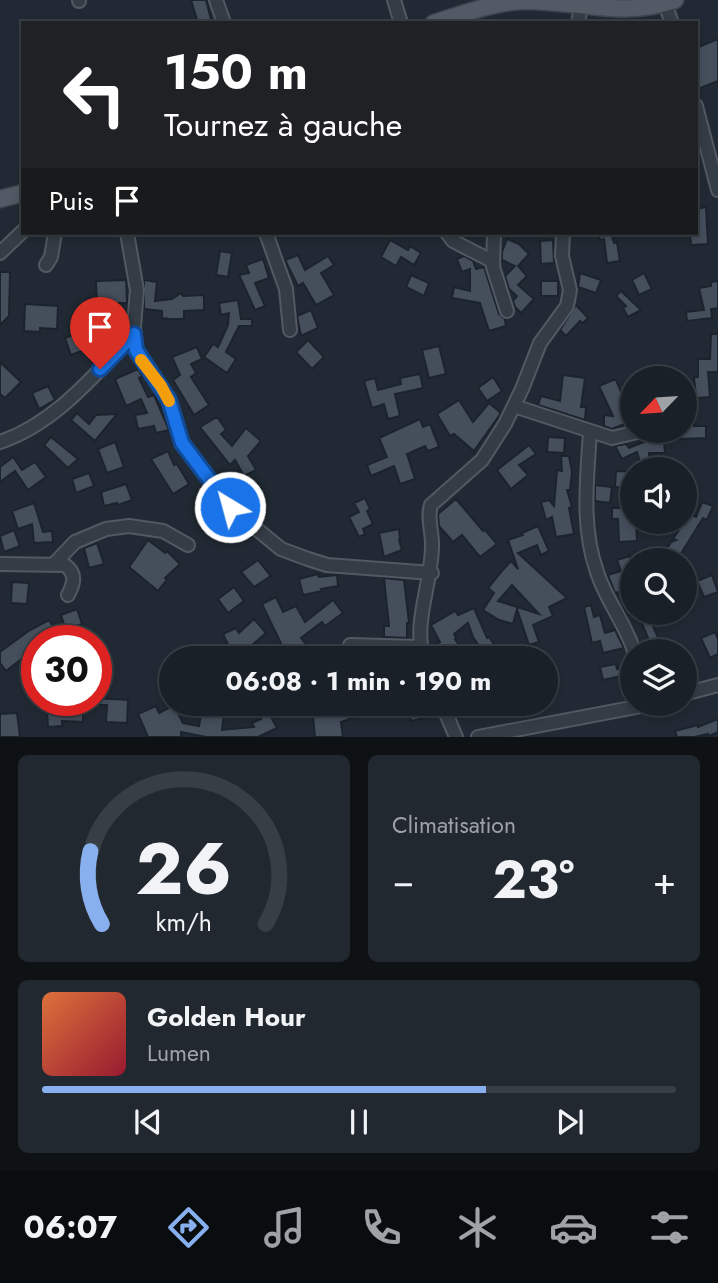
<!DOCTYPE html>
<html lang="fr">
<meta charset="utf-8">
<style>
:root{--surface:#192027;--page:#22282f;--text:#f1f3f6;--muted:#9fa3a7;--line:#373e44;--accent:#88b0ee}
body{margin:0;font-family:Jost,sans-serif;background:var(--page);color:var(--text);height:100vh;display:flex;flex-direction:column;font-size:26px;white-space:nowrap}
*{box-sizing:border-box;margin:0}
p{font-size:23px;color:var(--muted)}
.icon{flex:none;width:38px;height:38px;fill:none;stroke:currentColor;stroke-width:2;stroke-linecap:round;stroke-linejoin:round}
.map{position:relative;height:737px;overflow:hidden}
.drawer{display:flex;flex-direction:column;gap:18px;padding:18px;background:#0e1215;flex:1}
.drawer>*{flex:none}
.banner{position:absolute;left:21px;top:21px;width:677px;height:214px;border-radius:0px;box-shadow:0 4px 10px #0003,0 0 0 2px var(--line);background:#202124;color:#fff;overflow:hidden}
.needle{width:46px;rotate:245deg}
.controls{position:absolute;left:620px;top:366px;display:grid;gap:14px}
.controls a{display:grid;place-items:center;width:77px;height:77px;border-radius:50%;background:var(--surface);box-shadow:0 4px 10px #0003,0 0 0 2px var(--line);font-size:35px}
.speed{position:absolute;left:21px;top:625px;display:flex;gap:14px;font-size:35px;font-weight:700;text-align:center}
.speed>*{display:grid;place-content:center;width:91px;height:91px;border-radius:50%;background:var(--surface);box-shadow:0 4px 10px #0003,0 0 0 2px var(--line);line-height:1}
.speed .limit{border:10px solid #d22;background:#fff;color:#111}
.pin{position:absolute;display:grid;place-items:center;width:60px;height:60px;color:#fff;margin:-72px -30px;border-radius:50% 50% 50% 0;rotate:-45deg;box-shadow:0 0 7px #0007}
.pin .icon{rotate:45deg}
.me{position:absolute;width:77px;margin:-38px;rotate:323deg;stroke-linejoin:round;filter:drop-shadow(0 0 5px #0008)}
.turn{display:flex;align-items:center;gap:24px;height:147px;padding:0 28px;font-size:32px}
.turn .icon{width:91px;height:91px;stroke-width:2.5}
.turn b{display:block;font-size:49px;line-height:60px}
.then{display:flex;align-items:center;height:66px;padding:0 28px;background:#0003;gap:14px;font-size:26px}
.big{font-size:52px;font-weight:700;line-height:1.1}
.drawer .tile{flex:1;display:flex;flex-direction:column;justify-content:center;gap:10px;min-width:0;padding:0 24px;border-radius:10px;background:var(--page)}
.drawer .dial{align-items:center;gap:0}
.dial svg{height:182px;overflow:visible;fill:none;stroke:var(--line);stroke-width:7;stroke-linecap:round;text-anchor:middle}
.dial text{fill:var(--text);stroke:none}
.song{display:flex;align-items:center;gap:21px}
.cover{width:84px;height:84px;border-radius:10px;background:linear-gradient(135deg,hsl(20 70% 55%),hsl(350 70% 35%))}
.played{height:7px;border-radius:4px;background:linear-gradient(90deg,var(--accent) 70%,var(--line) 70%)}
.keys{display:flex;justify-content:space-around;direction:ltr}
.heat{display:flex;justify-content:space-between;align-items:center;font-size:38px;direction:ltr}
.drawer .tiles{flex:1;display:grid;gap:18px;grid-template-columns:1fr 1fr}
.tile:last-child{grid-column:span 2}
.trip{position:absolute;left:159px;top:646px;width:399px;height:70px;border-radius:35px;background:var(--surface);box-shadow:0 4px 10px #0003,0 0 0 2px var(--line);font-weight:700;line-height:70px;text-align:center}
.dock{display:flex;height:112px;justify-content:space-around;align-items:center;background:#0a0d10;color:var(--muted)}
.dock .icon{width:49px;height:49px}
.dock .on{color:var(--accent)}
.dock b{font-size:32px;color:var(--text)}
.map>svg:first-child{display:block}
</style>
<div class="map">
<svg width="718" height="737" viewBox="0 0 718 737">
<rect width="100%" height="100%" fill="#212a34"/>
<g fill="#454f5c" stroke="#1c232c" stroke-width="2" fill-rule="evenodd">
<polygon points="191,0 206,0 212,23 198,23"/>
<polygon points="718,39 718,81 698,89 696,48"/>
<polygon points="706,207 708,244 691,245 690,233 696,233 696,209"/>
<polygon points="598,233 618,233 619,235 612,237 614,243 617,242 620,261 607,263 604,239 600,240"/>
<polygon points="507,239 519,244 529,254 518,266 527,276 518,285 534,299 521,313 515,307 513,301 517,296 509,289 505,276 515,266 502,260 502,252"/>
<polygon points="390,240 408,250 410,246 421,253 414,265 401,257 396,266 381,257"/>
<polygon points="553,240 554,263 541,264 540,241"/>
<polygon points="220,251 232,253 228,277 216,275"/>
<polygon points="298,255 305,270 328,256 334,265 321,273 334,295 316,305 303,283 298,286 285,260"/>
<polygon points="464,256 473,261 476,269 484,267 499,314 505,319 506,326 489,331 480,303 452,298 454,287 470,291 470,269 462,272 457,259"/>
<polygon points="263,259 269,278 255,283 265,306 255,310 239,275 249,273 246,265"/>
<polygon points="0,272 10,272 9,316 0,325"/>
<polygon points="580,273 601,280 596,293 578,287"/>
<polygon points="644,273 652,289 639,295 632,280"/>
<polygon points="411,275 429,283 424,296 406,287"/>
<polygon points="126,280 127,303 115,303 112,324 125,328 124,332 121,334 104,329 115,341 94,364 87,349 71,355 65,338 79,333 78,330 86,326 90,306 97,307 96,281"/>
<polygon points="144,280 157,282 155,301 172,299 181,293 183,296 204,295 204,310 184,311 184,319 170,319 162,318 162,311 144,309"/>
<rect x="541" y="281" width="17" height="15"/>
<polygon points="718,281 718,308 711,309 712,318 687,321 686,312 704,310 699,288 711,286 711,282"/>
<polygon points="621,291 641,310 628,317 623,308 626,306 616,296"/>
<polygon points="238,300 241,319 252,319 252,326 239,326 226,352 236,359 227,373 204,357 213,344 218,347 228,325 229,313 221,315 219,303"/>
<polygon points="25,304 58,306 57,329 40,328 40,332 24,331"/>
<polygon points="576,305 588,318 583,323 580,321 566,336 560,330"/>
<polygon points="311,310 318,328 301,336 297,316"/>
<polygon points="711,334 718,334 718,372 708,372 710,397 696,398 694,377 698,377 698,359 710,359"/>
<polygon points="308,340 324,357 312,369 296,352"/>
<polygon points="439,346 446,374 429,378 422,350"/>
<polygon points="197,347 202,359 191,364 196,373 191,377 209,405 194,415 173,380 180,375 172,357"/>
<polygon points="0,362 21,382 5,398 0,394"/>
<polygon points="138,369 142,376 139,378 148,397 154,395 169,430 156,433 154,426 138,429 135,415 147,413 141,399 126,406 115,379"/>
<polygon points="420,374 423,388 395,394 400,416 388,419 384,404 372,408 364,381 375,378 378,390 401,384 400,378"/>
<polygon points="563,375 585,378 581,407 586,407 585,420 538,405 541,396 560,401"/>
<polygon points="493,377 502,391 487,401 478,388"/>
<polygon points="613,380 616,380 627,406 632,404 632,421 612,429 604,426 604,415 613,416 599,386"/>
<polygon points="48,386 55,400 39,409 32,393"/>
<polygon points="459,400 473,422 489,403 501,413 474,451 454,434 450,436 437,414"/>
<polygon points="684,409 693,409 694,426 706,426 706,438 679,439 685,433"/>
<polygon points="77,413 89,424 96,415 117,414 95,441 71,420"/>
<polygon points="215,418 218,418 226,430 221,434 232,446 246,428 261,441 248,456 256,470 244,476 250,481 246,487 240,483 244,476 235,460 230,465 200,427"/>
<polygon points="420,419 423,427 430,424 439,447 428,451 425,446 407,454 415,479 400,484 394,466 371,476 367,465 387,457 379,438"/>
<polygon points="51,437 78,459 68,468 44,445"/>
<polygon points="548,437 565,438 564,453 547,452"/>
<polygon points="646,441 664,441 665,453 649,453 649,469 642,469 637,452 622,459 615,446 626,444 629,448"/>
<polygon points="115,442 124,467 107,473 98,449"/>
<polygon points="529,445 536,454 519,465 528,475 511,489 497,470"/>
<polygon points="168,451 174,465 177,464 189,484 173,494 151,459"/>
<polygon points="561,456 569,456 572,472 570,490 567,490 572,507 569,508 574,534 556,537 552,517 546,520 541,502 549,500 554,506 557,470 562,471"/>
<polygon points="13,457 22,470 35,462 46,477 28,490 15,471 0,482 0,467"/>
<polygon points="616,471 632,472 631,488 615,487"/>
<polygon points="89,473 94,486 76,493 72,479"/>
<polygon points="126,484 132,500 118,505 117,503 104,506 101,492"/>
<polygon points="595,485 612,487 610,503 595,501"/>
<polygon points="365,498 370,509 367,511 373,524 363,529 365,534 359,537 349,517 359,512 354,503"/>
<polygon points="456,499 483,531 485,530 497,544 480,557 462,535 453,542 439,526 438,514"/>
<polygon points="702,502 713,506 707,520 703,518 677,560 660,560 671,542 676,540 673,539 684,522 684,510 696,517"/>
<polygon points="34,503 43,532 52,531 53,542 34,543 32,524 18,529 12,511"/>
<polygon points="612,508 630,508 630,522 636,522 637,541 619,542 618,519 612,519"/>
<path d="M538,526L549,551L541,555L537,545L518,553L567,598L549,607L553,616L533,625L539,642L529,645L517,609L513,624L499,620L483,610L494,593L488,588L501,572L511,561L518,569L508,540L523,535L522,533ZM512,585L539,614L498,601Z"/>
<polygon points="399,529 400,540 399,540 402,550 384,557 379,533"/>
<polygon points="14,530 20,546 4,552 0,536"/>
<polygon points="148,540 165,553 167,551 180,564 165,578 167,580 158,591 129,567"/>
<polygon points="97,543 104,564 89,568 84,548"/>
<polygon points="630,556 632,568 622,572 627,592 632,591 632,614 627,615 619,592 615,593 608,575 621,571 617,560"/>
<polygon points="258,560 271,576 254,587 241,572"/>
<polygon points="318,574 319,577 337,575 338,586 321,589 322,591 303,595 299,579"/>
<polygon points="712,575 718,592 704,597 697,581"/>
<polygon points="384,578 404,580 409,623 407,623 407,638 384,637 384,626 389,626"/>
<polygon points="12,582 29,583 27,604 11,603"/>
<polygon points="234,587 244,601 228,613 218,599"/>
<polygon points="276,597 283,612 296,606 305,622 333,600 343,613 325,626 322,622 301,638 307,646 288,658 262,604"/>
<polygon points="591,605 594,617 600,615 605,633 615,630 624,648 603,653 600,641 592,643 584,607"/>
<polygon points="474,608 487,638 489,637 503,658 487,658 473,637 468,623 454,634 456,638 455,639 464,652 456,658 436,658 432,654 430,647 440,642 431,625 455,611 458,615"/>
<polygon points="77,609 82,624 66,630 61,615"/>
<polygon points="637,612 679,612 679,613 652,624 660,642 651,645"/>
<polygon points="254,619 266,633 252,645 232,653 223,634 236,628 239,633"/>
<polygon points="49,620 57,633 44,640 37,640 37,647 6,671 0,663 0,652 30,630"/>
<polygon points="715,632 718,639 718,654 710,658 701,638"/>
<polygon points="616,664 617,669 632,665 632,689 625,690 622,676 603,680 600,667"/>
<polygon points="96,698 128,700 127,723 106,722 107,705 96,705"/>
<polygon points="254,704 270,704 274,713 270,715 277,728 258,737 206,737 181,732 181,737 148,737 138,714 156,706 159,713 174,705 183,723 199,726 202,709 224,713 222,730 254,727 252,723 261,719"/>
<polygon points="315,704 392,704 385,707 388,713 378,717 376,710 341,722 343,737 315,737 313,717 316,717 313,708 316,707"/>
<polygon points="410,704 429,704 431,708 434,707 437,715 411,721 410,713 413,712"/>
<polygon points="47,711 83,712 83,722 62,721 62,726 48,727"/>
<polygon points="17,713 20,737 0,737 0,714"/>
<polygon points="718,719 718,732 709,736 708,734 695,737 677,737 675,731 698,725 698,727"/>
</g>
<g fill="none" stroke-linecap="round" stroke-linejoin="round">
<defs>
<g id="minor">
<polyline points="216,0 224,23"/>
<polyline points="394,0 401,23"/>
<polyline points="79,1 79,0"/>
<polyline points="665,4 672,23"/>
<polyline points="578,23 581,5"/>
<polyline points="696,106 718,190"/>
<polyline points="127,233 137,290 134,326 136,350 169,400 182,443 230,507 281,549 308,559 327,565 432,573"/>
<polyline points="266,233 286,289 290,330"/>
<polyline points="447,233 453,241 492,261"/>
<polyline points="494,233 493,267 507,311"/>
<polyline points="0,253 23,231"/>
<polyline points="46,265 51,257 55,233"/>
<polyline points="514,406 612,438 646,430"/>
<polyline points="675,430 676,431"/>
<path d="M590,432C587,479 581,527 597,572C606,600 625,623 634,651"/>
<path d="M0,442C56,423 94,375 134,334"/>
<path d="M0,564L65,565C77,574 74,583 68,595"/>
<polyline points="54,564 75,542 106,529 129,526 163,531 188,545"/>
<polyline points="350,645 420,647"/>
<path d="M424,658C412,623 433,581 432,543C432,531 427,517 431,505L482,460L505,424L522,389L540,343L567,306L570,290L562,256L563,233"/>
<polyline points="684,694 718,685"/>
<polyline points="442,704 456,737"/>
<polyline points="478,737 652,704"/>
</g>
<g id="major">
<path d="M434,23C463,14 494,2 524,1C578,0 621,19 675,0"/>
<polyline points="0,199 23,193"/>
</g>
</defs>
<use href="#minor" stroke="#525963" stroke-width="16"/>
<use href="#major" stroke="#3e454f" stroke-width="19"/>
<use href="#minor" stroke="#343c45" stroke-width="12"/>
<use href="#major" stroke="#525b65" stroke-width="16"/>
</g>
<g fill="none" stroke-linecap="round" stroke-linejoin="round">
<defs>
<polyline id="route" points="100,369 134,334 136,350 169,400 182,443 230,507"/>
</defs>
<use href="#route" stroke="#114b97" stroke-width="18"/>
<use href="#route" stroke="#1a73e8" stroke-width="12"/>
<polyline stroke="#f59e0b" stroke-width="12" points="141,360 161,386 169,401"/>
</g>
</svg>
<div class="controls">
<a><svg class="needle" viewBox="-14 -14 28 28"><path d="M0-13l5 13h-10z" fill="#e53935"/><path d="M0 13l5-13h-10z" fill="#9fa3a7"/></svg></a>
<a><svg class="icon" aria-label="sound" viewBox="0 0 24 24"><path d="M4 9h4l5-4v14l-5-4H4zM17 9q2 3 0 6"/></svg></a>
<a><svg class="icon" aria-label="search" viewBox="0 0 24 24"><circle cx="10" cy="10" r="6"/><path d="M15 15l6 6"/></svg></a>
<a><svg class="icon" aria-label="layers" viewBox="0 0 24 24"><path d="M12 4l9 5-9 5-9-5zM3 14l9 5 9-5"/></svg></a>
</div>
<div class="speed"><div class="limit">30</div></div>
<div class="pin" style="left:100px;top:369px;background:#d93025"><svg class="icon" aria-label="arrive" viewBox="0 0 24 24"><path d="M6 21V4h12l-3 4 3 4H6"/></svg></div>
<svg class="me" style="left:230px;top:507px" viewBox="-20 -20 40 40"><circle r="17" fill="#1a73e8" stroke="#fff" stroke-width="3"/><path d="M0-11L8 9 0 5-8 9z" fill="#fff"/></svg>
<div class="trip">06:08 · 1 min · 190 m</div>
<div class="banner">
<div class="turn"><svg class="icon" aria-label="left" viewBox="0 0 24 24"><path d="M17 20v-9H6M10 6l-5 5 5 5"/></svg><div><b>150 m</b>Tournez à gauche</div></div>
<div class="then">Puis<svg class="icon" aria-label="arrive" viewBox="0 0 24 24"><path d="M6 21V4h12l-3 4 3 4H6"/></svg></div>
</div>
</div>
<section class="drawer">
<div class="tiles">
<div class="tile dial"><svg viewBox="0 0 100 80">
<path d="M14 69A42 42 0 1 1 86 69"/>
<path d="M14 69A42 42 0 0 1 9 37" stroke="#88b0ee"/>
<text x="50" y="56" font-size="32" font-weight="700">26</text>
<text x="50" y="72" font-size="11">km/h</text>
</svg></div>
<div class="tile"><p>Climatisation</p>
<div class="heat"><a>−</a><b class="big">23°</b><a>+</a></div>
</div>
<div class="tile">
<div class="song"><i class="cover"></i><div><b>Golden Hour</b><p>Lumen</p></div></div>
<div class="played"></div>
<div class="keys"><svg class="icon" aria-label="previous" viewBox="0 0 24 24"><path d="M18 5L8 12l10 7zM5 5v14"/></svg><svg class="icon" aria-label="pause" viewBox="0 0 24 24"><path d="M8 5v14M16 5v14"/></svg><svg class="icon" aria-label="next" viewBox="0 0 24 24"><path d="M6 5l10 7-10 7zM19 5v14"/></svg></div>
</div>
</div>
</section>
<nav class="dock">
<b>06:07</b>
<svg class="icon on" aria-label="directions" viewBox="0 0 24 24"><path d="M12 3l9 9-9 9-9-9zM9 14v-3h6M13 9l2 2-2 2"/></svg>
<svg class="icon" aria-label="music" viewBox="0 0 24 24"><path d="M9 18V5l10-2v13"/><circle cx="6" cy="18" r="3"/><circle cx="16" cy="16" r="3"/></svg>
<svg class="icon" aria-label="phone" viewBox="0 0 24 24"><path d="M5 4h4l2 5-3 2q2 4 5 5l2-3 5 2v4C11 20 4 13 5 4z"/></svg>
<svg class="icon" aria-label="climate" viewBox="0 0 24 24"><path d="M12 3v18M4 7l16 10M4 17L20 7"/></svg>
<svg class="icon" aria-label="car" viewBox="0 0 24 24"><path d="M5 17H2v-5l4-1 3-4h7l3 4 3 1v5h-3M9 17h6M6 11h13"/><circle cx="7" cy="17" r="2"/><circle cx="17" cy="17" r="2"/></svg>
<svg class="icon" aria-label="filters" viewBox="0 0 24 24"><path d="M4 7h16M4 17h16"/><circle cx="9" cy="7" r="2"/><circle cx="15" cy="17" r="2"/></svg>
</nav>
